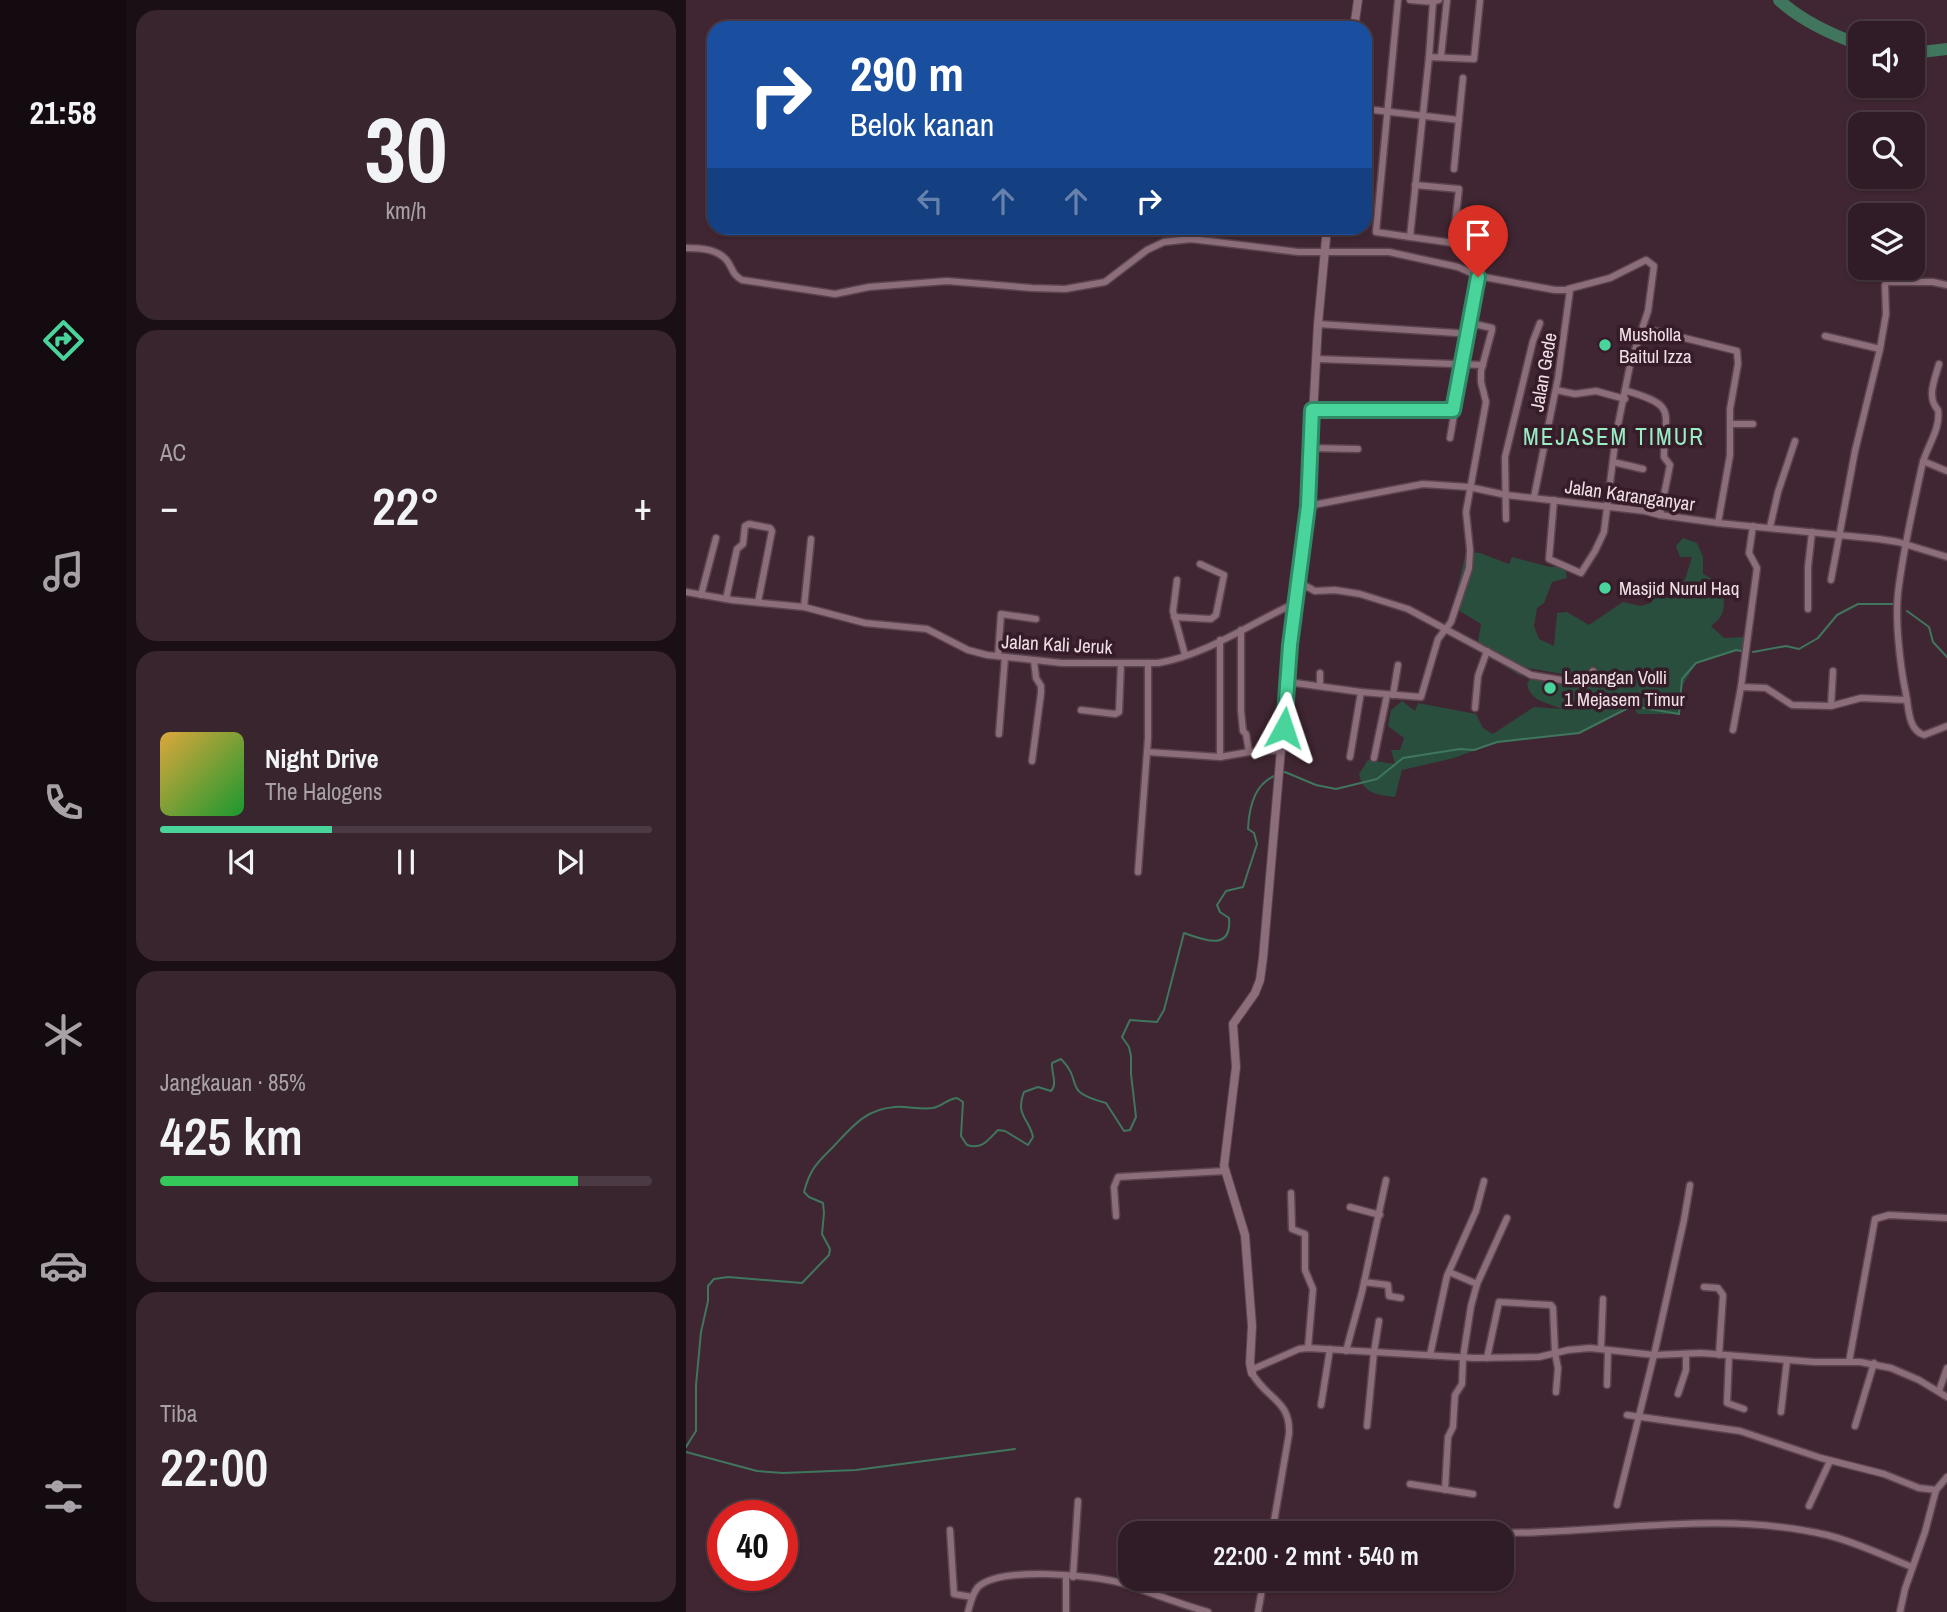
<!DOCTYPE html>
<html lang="id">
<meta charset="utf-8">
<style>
:root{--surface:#301c26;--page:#38252e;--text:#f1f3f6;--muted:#a8a1a7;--line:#4b3a43;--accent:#49d49c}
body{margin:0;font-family:"Archivo Narrow",sans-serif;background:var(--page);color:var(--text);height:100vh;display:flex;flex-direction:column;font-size:26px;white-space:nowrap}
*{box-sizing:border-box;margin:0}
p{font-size:23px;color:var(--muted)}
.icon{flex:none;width:38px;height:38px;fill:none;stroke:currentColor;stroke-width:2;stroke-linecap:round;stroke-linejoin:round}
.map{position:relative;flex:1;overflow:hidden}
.details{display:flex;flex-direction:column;gap:10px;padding:10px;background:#1a0f15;width:560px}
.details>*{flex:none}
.top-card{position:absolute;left:21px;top:21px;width:665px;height:214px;border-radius:21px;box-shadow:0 2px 5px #0004,0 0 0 2px var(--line);background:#1a4fa0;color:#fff;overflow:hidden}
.controls{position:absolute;left:1162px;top:21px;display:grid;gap:14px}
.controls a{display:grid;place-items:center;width:77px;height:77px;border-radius:14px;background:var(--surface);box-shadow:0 2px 5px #0004,0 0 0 2px var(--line);font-size:35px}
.speed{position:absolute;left:21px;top:1500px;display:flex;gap:14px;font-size:35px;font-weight:700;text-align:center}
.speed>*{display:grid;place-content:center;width:91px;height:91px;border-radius:50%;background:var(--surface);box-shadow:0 2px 5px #0004,0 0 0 2px var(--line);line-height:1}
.speed .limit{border:10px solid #d22;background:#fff;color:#111}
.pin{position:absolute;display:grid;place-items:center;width:60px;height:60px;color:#fff;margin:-72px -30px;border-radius:50% 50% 50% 0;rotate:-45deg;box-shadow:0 0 7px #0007}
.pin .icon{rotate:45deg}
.me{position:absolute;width:77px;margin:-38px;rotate:5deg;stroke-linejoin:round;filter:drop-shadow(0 0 5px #0008)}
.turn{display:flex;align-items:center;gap:24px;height:147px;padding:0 28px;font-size:32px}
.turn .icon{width:91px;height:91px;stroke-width:2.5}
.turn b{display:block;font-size:49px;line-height:60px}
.lanes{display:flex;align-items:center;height:66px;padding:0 28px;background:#0003;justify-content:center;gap:35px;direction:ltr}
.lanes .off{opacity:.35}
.big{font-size:52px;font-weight:600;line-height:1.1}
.details .widget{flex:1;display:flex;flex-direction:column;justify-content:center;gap:10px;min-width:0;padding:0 24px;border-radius:21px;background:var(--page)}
.details .dial{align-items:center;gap:0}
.dial b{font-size:91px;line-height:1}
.song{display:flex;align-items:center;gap:21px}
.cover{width:84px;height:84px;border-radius:10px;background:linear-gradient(135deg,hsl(40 70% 55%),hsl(130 70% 35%))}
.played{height:7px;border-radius:4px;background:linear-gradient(90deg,var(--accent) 35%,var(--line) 35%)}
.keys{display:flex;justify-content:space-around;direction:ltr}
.heat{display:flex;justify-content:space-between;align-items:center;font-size:38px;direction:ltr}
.charge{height:10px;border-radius:5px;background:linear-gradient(90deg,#34c759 85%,var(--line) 0)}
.trip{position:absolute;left:432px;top:1521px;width:396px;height:70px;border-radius:21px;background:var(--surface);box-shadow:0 2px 5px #0004,0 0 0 2px var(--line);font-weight:600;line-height:70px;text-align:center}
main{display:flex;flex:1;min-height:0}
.tab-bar{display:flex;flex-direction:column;width:126px;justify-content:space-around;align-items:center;background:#130b0f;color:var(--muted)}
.tab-bar .icon{width:49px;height:49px}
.tab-bar .on{color:var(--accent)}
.tab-bar b{font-size:32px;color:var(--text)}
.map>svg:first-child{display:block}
</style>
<main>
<nav class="tab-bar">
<b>21:58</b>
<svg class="icon on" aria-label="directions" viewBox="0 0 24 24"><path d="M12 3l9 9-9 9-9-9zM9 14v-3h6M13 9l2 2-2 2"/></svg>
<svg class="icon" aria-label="music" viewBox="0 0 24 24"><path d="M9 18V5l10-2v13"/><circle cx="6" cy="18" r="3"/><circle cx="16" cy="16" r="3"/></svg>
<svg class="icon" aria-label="phone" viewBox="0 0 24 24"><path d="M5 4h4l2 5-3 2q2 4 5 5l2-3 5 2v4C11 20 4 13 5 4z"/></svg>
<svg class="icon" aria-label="climate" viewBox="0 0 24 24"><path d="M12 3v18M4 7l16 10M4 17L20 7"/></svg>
<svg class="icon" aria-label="car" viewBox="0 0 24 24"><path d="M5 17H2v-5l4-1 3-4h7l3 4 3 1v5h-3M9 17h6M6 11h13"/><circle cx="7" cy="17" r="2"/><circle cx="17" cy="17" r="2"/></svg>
<svg class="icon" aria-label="filters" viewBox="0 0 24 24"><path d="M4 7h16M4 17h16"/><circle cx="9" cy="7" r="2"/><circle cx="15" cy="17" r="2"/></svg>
</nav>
<section class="details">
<div class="widget dial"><b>30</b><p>km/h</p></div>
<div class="widget"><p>AC</p>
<div class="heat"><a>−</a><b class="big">22°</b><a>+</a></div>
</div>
<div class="widget">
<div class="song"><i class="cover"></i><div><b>Night Drive</b><p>The Halogens</p></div></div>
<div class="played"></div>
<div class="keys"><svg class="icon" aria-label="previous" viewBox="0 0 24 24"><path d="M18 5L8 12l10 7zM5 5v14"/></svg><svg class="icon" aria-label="pause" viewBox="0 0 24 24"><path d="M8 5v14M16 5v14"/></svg><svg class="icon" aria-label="next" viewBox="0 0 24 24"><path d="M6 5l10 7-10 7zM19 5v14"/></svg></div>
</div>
<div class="widget"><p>Jangkauan · 85%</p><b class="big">425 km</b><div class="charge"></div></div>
<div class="widget"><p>Tiba</p><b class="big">22:00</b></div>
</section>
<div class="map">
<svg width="1261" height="1612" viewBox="0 0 1261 1612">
<rect width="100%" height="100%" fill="#402632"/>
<path fill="#2a4e3d" d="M997,538L1011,543L1017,557V574L1034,583C1039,601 1042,614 1025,626L1038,638L1061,637L1059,649L1010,663L996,686L993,714H952L946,706L893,733L805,744L768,758L716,770L709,797C692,795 677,794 673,774L682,760L709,764L705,750H714L718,738L702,726L705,710L716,701L729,711L732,703L790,714L797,728L807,734L848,707L876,709C861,702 845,702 841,684L848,672L881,678L884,683L882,675L837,667L835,676L820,667L821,659L792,642L795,624L767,607L780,552L794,553L823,564L826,557L864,567H879L881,578L866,582L858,603L851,608L848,626L853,639L868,646L871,613L881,612L903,625L937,602L954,606L965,603L970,593L982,596L991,583L999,580L1006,557H994L990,546Z"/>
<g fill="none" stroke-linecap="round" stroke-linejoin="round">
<g stroke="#3f765d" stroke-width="2">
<polyline points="1221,611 1243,627 1247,642 1261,657"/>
<polyline points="1067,652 1100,646 1113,649 1132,638 1151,615 1172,604 1208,604"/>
<polyline points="596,773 599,772 630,785 650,789 691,779 717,758 774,749 788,750 811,742 893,733 946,706 993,714 996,679 1010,663 1050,650 1055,651"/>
<path d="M0,1447L10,1431V1385L15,1332L22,1301V1286L28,1279L42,1277L116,1283L143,1255L144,1249L136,1234L138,1213L137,1203L123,1197L118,1192C124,1169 131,1163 147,1147C166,1127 179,1109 209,1107C221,1106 235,1110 247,1108C257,1106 261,1099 271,1098L277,1102L275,1136L281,1145C296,1150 302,1140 312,1130L319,1131L342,1145L347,1137C343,1118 329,1116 338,1092L352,1087L365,1091C372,1084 365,1072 366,1063L375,1059C399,1083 374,1091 420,1103L438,1131L444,1130L450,1117L445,1074V1056L443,1047L436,1037L444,1020L471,1022L478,1010L498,933C518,940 546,952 543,918L534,912L531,905L540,891L557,887L571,844L568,833L562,829C563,807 569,782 591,775"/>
<polyline points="0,1452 71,1471 97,1473 170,1470 329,1449"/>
</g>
<g stroke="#3f765d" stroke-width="12">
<path d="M1093,0C1116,21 1145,34 1174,45"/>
<polyline points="1227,53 1261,49"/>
</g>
<defs>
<g id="minor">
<polyline points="712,0 690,232 724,237 743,57 788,59 794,0"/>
<polyline points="724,0 747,2 753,0"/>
<polyline points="755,56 761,0"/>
<polyline points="743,57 747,2"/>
<polyline points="679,109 773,120"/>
<polyline points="768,169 777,78"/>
<polyline points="724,237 767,243 773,189 729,185"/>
<path d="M0,248C15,248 33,249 42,262C47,270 47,275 56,280L149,294L183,287L261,281L346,288L379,289L419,282L461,250L478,242L505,239L612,252H703L772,267L792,276L869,290H884L872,378L848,497"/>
<polyline points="632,324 771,333"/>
<polyline points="958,328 1051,351 1052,364 1044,409 1044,455 1032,523"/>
<polyline points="1139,336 1194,349"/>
<polyline points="631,359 797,365"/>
<path d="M1253,364C1249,379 1240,397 1252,410C1255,430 1240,447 1236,466C1227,508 1217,550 1212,593C1209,620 1214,666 1220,694C1223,709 1222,730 1238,735L1261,726"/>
<polyline points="870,390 889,394 910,391 939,399"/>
<path d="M941,391C993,406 978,412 978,457L984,465L974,515"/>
<polyline points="626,410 767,410"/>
<polyline points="1045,424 1067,424"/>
<polyline points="764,438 784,323"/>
<polyline points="624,448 672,449"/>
<polyline points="1237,461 1261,471"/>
<polyline points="927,462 957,469"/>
<polyline points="868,500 863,559 895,573 909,551 918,532 930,435 944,365 962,311 968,266 960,260 924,278 882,289"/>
<polyline points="622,506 737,484 783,487 820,495 959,511 974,515 1032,523 1193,539 1212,542 1261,557"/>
<polyline points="820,519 819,457 847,341 854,323"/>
<polyline points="1067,526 1063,553 1071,568 1055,687 1080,688 1106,705 1145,706 1175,698 1221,700"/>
<polyline points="1084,527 1092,492 1109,441"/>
<polyline points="491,580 487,611 499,655"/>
<polyline points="1145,580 1169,451 1194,349 1200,314 1199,285 1201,282 1247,282 1261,285"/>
<polyline points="614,583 629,591 649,590 674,594 722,609 845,675 899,684 907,682 907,671"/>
<path d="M0,592L46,600L118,607L179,623L241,629L282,650L301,655L376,663H472C521,655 566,622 610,603"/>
<polyline points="15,595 30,538"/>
<polyline points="40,599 51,549 57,544 59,526 63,524 84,528 86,531 72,602"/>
<polyline points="118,607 125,539"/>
<polyline points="1122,609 1122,567 1126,532"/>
<polyline points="488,617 525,619 530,615 538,575 514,564"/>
<polyline points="555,630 555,711 557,731 560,734 563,752"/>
<polyline points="534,640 534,757"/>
<polyline points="312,656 315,614 350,619"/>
<polyline points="634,673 634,686"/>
<polyline points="602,682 675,692 735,697 752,639 765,622 783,568 784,550 780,512 800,402 795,382 795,371 806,330 806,328 784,323 792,276"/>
<polyline points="707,695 712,665"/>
<polyline points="1145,706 1147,671"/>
<polyline points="789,708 792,676 801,651"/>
<polyline points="395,710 429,714 433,712 435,663"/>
<polyline points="1047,730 1055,687"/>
<polyline points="313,734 319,657"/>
<polyline points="461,752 534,757 563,752 596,750"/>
<polyline points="664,757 675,692"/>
<polyline points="688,758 701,695"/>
<polyline points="346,761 355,693 355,686 350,678 348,661"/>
<polyline points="452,872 462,738 462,663"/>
<polyline points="605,1193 606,1229 619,1234 619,1270 627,1289 622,1348"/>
<polyline points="664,1207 694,1215"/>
<polyline points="430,1216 428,1187 432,1177 539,1171"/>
<polyline points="763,1272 791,1284"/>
<polyline points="678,1282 702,1285 703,1296 715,1298"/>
<polyline points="1018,1287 1032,1288 1037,1295 1033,1355"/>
<polyline points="915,1349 917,1299"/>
<polyline points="660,1351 676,1292 700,1180"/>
<polyline points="744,1355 761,1276 790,1211 798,1181"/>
<polyline points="1043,1356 1041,1403 1058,1409"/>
<polyline points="801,1358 813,1302 865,1305 867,1308 869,1353 872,1368 870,1392"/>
<polyline points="1163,1362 1189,1219 1203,1215 1261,1218"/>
<polyline points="565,1370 613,1349 622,1348 788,1358 853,1357 882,1350 904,1348 968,1355 1015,1353 1128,1362 1174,1362 1205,1368 1233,1380 1261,1397"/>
<path d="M566,1373C580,1399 605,1400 603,1434L586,1533"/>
<polyline points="921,1385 922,1350"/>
<polyline points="1253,1391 1261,1368"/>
<polyline points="992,1394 1000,1370 1000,1354"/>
<polyline points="635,1405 644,1349"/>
<polyline points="1095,1412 1101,1360"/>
<polyline points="941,1415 1054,1431 1135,1458 1198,1474 1233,1488 1250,1490"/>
<polyline points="681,1426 688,1352 693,1321"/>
<polyline points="1169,1426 1188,1363"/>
<polyline points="724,1484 787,1494"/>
<polyline points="759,1490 762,1437 767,1427 769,1395 776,1384 777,1358 785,1306 791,1284 821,1218"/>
<polyline points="931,1505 968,1355 998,1220 1004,1185"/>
<polyline points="1123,1506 1144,1461"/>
<polyline points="587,1525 727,1528 810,1533"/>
<polyline points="264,1530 268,1594 286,1597"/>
<path d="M816,1533C923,1533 1034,1510 1141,1535C1170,1542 1198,1556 1226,1567"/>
<polyline points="387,1577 392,1501"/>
<path d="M282,1612C284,1604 286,1594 292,1587C315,1566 406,1575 435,1583C464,1592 493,1604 522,1612"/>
<polyline points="380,1612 380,1576"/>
<polyline points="572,1612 578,1578"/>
<polyline points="1214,1612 1219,1589 1239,1532 1250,1490 1261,1477"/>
</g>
<g id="tertiary">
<polyline points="668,28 672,0"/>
<polyline points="566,1373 564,1363 566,1326 559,1235 538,1166 550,1067 547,1024 569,993 574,980 577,958 604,645 622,506 632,324 641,228"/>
</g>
</defs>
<use href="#minor" stroke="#5b444f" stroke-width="9"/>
<use href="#tertiary" stroke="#5b444f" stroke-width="10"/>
<use href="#minor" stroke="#8c6d7a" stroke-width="6"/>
<use href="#tertiary" stroke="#8c6d7a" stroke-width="8"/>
</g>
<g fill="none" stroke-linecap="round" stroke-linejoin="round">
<defs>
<polyline id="route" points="598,728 604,645 622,506 626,410 767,410 792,277"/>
</defs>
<use href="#route" stroke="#2f8a65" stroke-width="18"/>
<use href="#route" stroke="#49d49c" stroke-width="12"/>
</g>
<g fill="#49d49c" stroke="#351c28" stroke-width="2.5">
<circle cx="919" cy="345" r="7"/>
<circle cx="919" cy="588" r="7"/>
<circle cx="864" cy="688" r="7"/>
</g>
<g text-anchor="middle" stroke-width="7" stroke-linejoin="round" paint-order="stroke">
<g font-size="19" fill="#f0dee6" stroke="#351c28" text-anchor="start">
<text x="933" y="341">Musholla<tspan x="933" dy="22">Baitul Izza</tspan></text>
<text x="933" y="595">Masjid Nurul Haq</text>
<text x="878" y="684">Lapangan Volli<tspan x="878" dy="22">1 Mejasem Timur</tspan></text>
</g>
<g font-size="19" fill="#f0dee6" stroke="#351c28">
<text transform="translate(857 372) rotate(-80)" y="7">Jalan Gede</text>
<text transform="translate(944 495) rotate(8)" y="7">Jalan Karanganyar</text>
<text transform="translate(371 644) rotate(3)" y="7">Jalan Kali Jeruk</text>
</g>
<g font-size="23" letter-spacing="2" fill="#99eec5" stroke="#351c28">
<text x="928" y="445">MEJASEM TIMUR</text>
</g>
</g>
</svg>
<div class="controls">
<a><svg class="icon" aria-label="sound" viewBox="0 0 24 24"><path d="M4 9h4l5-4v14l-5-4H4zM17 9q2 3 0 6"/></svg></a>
<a><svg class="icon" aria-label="search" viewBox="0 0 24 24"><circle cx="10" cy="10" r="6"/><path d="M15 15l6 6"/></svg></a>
<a><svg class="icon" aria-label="layers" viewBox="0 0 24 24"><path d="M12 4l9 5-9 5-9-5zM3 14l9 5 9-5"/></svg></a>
</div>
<div class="speed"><div class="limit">40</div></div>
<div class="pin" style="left:792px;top:277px;background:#d93025"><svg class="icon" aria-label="arrive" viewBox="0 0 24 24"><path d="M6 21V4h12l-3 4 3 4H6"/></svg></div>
<svg class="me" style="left:598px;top:728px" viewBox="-20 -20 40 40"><path d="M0-17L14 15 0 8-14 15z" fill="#49d49c" stroke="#fff" stroke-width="4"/></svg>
<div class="trip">22:00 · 2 mnt · 540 m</div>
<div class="top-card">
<div class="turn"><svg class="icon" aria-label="right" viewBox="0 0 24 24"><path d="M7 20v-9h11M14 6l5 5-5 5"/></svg><div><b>290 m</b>Belok kanan</div></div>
<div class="lanes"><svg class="icon off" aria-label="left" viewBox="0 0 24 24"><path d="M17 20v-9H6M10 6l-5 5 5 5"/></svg><svg class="icon off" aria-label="ahead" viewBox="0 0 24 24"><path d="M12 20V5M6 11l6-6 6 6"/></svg><svg class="icon off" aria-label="ahead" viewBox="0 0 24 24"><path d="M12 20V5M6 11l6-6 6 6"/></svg><svg class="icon" aria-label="right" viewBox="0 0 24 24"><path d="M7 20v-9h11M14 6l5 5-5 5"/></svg></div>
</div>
</div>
</main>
